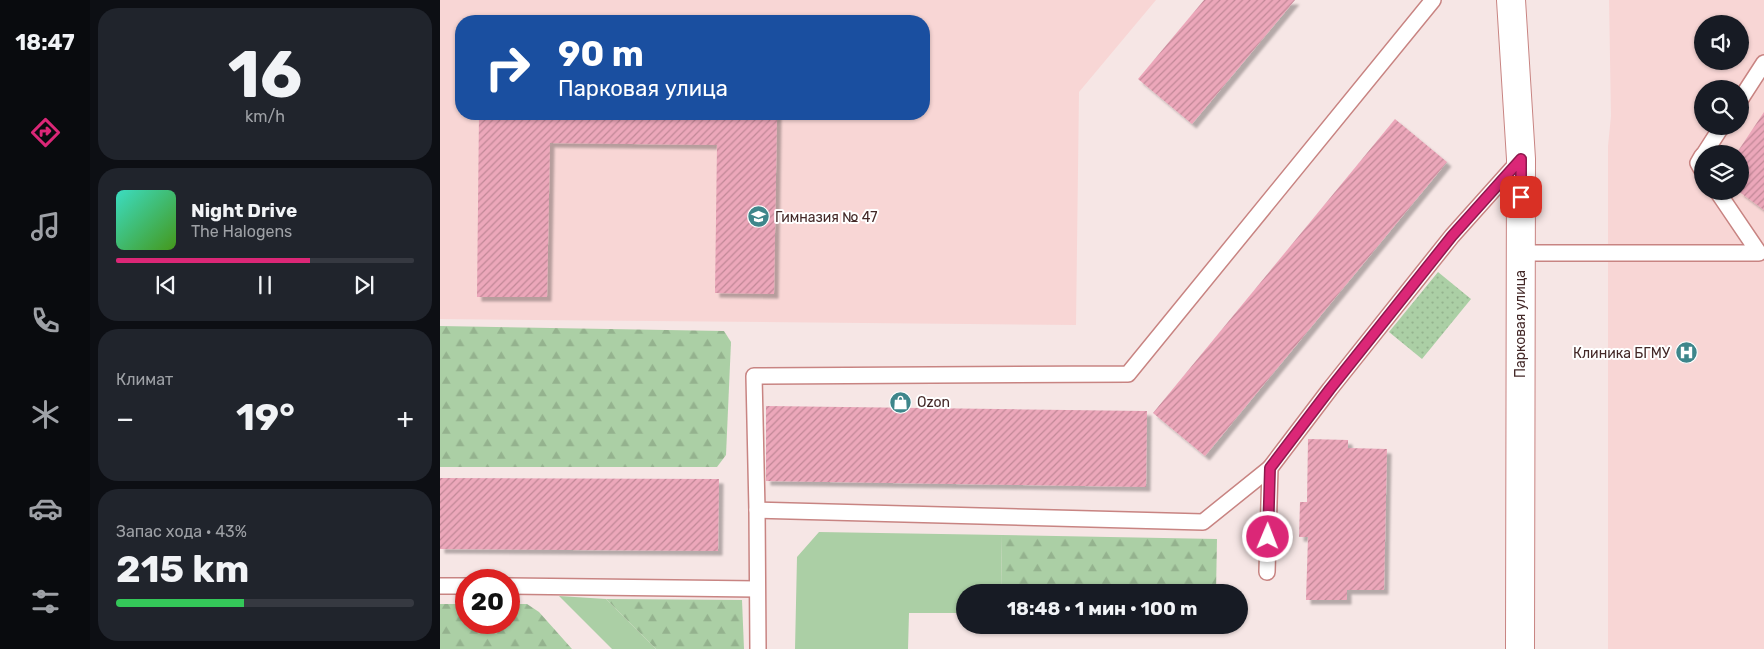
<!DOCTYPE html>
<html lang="ru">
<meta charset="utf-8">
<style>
:root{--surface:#171b24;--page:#20242c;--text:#f1f3f6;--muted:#9ea1a6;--line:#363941;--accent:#db2777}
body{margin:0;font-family:Rubik,sans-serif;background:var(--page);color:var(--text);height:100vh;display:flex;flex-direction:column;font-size:19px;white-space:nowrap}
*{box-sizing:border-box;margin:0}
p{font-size:16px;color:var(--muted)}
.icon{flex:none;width:28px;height:28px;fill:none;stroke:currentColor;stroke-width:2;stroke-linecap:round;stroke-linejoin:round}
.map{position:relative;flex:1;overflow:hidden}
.details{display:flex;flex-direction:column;gap:8px;padding:8px;background:#0d0f14;width:350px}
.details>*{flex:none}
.banner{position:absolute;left:15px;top:15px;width:475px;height:105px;border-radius:20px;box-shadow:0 1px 4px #0004;background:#1a4fa0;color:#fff;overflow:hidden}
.tools{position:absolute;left:1254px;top:15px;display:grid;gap:10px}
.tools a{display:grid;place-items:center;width:55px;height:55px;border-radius:50%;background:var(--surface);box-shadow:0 1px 4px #0004;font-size:25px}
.speed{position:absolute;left:15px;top:569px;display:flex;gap:10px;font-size:25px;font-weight:700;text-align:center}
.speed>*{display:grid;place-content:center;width:65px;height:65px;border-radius:50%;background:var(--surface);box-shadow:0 1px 4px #0004;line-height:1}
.speed .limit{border:8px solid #d22;background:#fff;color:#111}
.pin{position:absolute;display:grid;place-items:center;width:42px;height:42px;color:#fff;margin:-21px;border-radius:10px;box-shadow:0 2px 8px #0006}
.me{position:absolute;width:55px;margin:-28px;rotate:1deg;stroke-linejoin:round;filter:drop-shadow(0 0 4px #0008)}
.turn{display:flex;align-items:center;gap:18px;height:105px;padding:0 20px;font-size:22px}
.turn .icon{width:65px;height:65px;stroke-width:2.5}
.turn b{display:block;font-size:35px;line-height:42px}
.big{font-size:38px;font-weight:700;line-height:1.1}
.details .tile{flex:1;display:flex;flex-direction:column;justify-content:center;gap:8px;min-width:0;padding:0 18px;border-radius:20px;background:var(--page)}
.details .dial{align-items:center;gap:0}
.dial b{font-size:65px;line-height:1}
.song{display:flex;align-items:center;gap:15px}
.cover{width:60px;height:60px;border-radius:8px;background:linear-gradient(135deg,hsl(170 70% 55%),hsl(100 70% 35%))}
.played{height:5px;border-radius:2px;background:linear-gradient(90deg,var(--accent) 65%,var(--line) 65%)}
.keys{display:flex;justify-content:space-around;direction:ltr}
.heat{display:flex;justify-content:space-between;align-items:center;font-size:28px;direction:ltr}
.charge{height:8px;border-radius:4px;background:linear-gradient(90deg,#34c759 43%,var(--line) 0)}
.trip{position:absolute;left:516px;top:584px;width:292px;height:50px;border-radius:25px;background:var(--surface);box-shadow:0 1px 4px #0004;font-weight:700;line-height:50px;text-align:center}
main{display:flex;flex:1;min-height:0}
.menu{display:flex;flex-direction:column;width:90px;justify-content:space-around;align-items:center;background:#090b0e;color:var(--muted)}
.menu .icon{width:35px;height:35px}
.menu .current{color:var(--accent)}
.menu b{font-size:22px;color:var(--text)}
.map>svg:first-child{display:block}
</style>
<main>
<nav class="menu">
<b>18:47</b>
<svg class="icon current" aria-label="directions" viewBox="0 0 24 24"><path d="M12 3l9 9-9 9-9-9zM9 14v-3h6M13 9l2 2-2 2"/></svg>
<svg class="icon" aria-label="music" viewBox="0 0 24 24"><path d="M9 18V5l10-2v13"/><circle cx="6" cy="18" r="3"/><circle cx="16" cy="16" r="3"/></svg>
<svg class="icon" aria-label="phone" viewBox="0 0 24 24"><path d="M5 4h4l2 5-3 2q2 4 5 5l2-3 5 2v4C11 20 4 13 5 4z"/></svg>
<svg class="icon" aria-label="climate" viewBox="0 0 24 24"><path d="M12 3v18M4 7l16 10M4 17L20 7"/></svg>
<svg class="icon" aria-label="car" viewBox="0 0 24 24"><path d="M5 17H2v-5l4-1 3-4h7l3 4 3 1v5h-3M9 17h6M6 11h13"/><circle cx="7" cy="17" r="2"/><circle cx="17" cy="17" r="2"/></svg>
<svg class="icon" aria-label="filters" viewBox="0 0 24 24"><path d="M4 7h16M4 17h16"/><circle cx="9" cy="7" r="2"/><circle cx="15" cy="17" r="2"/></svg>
</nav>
<section class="details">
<div class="tile dial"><b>16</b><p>km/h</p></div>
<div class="tile">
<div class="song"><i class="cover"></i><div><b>Night Drive</b><p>The Halogens</p></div></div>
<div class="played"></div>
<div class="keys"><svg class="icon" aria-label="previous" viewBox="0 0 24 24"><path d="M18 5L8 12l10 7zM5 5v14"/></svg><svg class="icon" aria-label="pause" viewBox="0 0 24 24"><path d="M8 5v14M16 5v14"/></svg><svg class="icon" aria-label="next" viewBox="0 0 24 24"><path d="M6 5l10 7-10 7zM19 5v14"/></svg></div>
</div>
<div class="tile"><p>Климат</p>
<div class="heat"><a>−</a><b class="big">19°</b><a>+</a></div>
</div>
<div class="tile"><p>Запас хода · 43%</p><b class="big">215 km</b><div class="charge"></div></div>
</section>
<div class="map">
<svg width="1324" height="649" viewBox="0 0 1324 649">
<defs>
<pattern id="forest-firs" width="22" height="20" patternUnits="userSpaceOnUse" patternTransform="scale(1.25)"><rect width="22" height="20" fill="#abcfa5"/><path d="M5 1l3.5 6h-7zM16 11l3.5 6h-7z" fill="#94b28e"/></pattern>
<pattern id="park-dots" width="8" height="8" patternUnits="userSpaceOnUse" patternTransform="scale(1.25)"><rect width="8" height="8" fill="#abcfa5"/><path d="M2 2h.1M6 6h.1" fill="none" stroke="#94b28e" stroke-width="1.8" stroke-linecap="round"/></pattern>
<pattern id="building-hatch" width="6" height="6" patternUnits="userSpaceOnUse" patternTransform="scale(1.25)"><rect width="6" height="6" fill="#eca7ba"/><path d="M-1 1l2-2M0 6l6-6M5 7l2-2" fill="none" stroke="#c18897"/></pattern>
<filter id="shadow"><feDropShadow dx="4.5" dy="4.5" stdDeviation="1" flood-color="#0004"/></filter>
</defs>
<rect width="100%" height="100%" fill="#f6e6e5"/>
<g fill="#f8d6d5" fill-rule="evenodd">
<path d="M0,0H716L639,92L636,325L0,319ZM21,21H484V114H21Z"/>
<path d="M1169,0H1324V649H1168V146L1171,116ZM1262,24H1300V61H1262ZM1262,89H1300V126H1262ZM1262,154H1300V191H1262Z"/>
</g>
<g fill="#abcfa5">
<polygon points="379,532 562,535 561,592 525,592 525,613 469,613 468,649 355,649 357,557"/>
<polygon points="119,596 166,599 216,649 172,649"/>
</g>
<g fill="url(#forest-firs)">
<polygon points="0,326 284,331 291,342 286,455 277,467 0,467"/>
<polygon points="562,535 777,539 776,592 561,592"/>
<polygon points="166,599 302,600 304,649 216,649"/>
<polygon points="0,604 26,604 26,622 69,622 69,604 87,604 99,612 132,649 0,649"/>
</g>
<polygon fill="url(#park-dots)" points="998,272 1031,299 982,359 949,332"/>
<g fill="url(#building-hatch)" filter="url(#shadow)">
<polygon points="764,0 855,0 752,124 698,79"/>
<polygon points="1324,112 1324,210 1298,191 1300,191 1300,154 1296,154"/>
<polygon points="39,114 337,114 334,294 275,293 277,145 110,143 107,297 37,297"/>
<polygon points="955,119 1007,162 765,456 713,413"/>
<polygon points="326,406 707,411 706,487 326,481"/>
<polygon points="868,439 908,440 908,448 947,449 944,590 907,590 907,600 866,600 868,537 859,537 860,502 867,502"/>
<polygon points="0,478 279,479 278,551 0,549"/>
</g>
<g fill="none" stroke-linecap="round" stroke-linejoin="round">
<defs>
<g id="service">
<polyline points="1300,100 1324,63"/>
<polyline points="1264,154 1282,126"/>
<polyline points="1262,156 1258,163 1262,170"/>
<polyline points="1080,253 1319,253 1277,191"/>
<polyline points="317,510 763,522 830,468"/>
<polyline points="827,572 830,468 890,389 1012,236 1080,160"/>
<polyline points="0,586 26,586"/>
<polyline points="69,586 317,589"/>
<polyline points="318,649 317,510 314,376 688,374 993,0"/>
</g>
<polyline id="minor" points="1071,0 1081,159 1080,649"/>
</defs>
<use href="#service" stroke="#c88482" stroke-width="18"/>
<use href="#minor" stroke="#c88482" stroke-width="30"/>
<use href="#service" stroke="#fff" stroke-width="15"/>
<use href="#minor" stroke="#fff" stroke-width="28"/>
</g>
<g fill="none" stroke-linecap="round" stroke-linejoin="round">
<defs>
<polyline id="route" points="828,537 830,468 890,389 1012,236 1081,159 1081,197"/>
</defs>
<use href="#route" stroke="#8e194d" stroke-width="12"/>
<use href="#route" stroke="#db2777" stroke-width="9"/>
</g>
<defs>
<symbol id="school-disc" viewBox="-11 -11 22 22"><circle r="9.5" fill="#3e868b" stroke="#fff"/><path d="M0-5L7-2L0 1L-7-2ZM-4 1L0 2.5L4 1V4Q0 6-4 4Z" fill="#fff"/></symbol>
<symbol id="hospital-disc" viewBox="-11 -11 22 22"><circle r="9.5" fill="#3e868b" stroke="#fff"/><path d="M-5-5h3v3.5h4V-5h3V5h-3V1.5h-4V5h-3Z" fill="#fff"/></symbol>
<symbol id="shop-disc" viewBox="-11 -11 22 22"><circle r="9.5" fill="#3e868b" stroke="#fff"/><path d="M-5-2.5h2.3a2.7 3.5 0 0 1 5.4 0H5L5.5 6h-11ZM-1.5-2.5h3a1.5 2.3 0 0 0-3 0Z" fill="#fff"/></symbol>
</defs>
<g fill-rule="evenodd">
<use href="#school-disc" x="306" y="204" width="25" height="25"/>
<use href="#hospital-disc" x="1234" y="340" width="25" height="25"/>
<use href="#shop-disc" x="448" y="390" width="25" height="25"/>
</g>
<g text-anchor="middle" stroke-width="4" stroke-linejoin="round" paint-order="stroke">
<g font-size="14" fill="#442928" stroke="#fff" text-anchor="start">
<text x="335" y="222">Гимназия № 47</text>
<text x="1230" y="358" text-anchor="end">Клиника БГМУ</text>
<text x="477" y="407">Ozon</text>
</g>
<g font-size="14" fill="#442928" stroke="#fff">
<text transform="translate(1080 324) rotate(-90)" y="5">Парковая улица</text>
</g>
</g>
</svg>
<div class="tools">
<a><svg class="icon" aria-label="sound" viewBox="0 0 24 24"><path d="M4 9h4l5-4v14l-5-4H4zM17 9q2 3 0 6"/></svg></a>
<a><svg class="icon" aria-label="search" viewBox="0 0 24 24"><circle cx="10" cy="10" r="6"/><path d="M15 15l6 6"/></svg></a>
<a><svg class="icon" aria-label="layers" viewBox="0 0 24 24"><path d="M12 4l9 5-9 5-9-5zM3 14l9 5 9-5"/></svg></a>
</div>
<div class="speed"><div class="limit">20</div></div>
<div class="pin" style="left:1081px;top:197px;background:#d93025"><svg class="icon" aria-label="arrive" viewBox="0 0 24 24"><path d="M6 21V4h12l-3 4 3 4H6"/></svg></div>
<svg class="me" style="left:828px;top:537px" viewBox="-20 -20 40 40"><circle r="17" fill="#db2777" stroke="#fff" stroke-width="3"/><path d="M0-11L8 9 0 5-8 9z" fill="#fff"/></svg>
<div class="trip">18:48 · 1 мин · 100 m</div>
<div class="banner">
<div class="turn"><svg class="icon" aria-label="right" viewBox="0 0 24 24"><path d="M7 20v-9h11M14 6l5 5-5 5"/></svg><div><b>90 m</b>Парковая улица</div></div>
</div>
</div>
</main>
